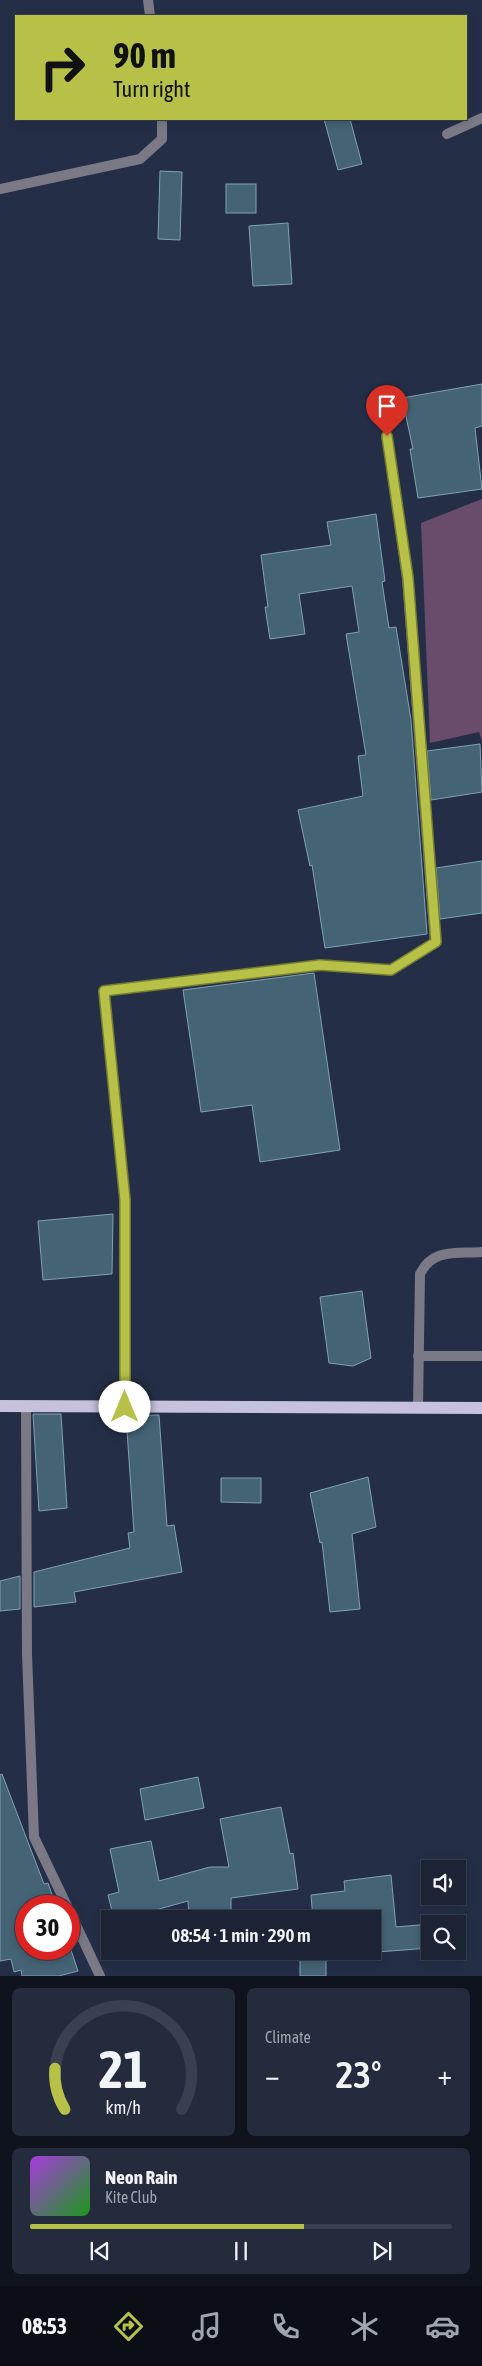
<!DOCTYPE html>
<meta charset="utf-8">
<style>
:root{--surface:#1b2335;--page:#242b3d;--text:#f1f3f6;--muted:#a0a4ad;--line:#394050;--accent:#b7c148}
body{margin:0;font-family:"Asap Condensed",sans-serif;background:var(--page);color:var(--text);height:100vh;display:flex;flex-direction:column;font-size:19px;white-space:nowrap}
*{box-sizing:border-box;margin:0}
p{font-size:16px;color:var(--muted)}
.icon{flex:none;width:28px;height:28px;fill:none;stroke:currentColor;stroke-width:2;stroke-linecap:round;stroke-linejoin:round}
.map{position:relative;height:1976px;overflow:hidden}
.drawer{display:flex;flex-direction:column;gap:12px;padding:12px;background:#0f131d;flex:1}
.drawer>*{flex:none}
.hud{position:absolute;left:15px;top:15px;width:452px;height:105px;border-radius:0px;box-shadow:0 2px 8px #0003,0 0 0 1px var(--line);background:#b7c148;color:#111;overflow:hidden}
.tools{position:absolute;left:421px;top:1860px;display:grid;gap:10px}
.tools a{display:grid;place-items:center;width:45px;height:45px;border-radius:0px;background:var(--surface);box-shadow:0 2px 8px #0003,0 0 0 1px var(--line);font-size:25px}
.speed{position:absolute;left:15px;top:1895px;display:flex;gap:10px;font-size:25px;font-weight:700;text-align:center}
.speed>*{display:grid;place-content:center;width:65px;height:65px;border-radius:50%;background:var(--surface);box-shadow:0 2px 8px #0003,0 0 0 1px var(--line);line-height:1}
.speed .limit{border:8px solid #d22;background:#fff;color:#111}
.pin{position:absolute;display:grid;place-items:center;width:42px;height:42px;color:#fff;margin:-51px -21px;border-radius:50% 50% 50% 0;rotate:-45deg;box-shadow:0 0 5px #0007}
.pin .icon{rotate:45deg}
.me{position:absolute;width:55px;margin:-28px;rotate:0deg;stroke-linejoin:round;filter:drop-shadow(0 0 4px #0008)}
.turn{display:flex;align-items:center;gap:18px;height:105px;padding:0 15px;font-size:22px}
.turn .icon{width:65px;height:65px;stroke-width:2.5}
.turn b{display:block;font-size:35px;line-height:42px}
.big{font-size:38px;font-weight:600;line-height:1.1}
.drawer .card{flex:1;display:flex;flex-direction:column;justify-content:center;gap:8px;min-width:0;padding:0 18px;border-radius:8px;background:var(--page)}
.drawer .dial{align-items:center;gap:0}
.dial svg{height:130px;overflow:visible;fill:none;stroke:var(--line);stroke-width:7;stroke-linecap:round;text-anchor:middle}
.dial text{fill:var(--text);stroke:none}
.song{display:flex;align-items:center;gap:15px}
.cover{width:60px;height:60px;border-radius:8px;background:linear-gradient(135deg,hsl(280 70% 55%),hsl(120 70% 35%))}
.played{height:5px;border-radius:2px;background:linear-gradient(90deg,var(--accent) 65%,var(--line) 65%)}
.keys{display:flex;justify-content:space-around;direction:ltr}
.heat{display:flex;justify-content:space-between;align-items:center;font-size:28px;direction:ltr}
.drawer .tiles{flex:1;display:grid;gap:12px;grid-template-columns:1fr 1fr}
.card:last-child{grid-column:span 2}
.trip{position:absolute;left:101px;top:1910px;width:280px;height:50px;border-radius:0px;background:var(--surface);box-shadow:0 2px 8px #0003,0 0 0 1px var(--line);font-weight:600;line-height:50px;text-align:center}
.dock{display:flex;height:80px;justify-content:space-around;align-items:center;background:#0b0e15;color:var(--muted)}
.dock .icon{width:35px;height:35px}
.dock .active{color:var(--accent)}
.dock b{font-size:22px;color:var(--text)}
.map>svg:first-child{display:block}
</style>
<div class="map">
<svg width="482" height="1976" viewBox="0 0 482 1976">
<rect width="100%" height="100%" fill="#242f47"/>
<polygon fill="#694b6c" points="482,499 482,741 479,732 430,743 421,523"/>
<g fill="#446374" stroke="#81a1b5">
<polygon points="324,119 350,119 362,164 338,170"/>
<polygon points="160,171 182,172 180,240 158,239"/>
<rect x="226" y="184" width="30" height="29"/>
<polygon points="288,223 292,284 253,286 249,226"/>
<polygon points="482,384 482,426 475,428 482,489 418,498 410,449 413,449 402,398"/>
<polygon points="376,514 385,581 382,582 389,628 396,627 411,720 427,934 325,948 312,865 310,866 298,810 363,796 358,756 366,755 346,634 359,632 352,586 299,594 305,634 270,639 265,607 268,607 261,555 331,545 327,522"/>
<polygon points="480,744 482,792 431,800 427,751"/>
<polygon points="482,861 482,913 440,919 436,868"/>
<polygon points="314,973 340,1150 260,1162 252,1105 201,1112 183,990"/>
<polygon points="113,1214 112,1274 43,1280 38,1221"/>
<polygon points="362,1291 371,1358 353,1366 329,1363 320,1297"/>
<polygon points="33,1414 61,1414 67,1508 39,1511"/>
<polygon points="159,1415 167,1526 174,1525 182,1572 74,1592 76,1602 34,1607 34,1572 130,1548 128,1533 134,1532 126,1416"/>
<polygon points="368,1477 376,1527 352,1534 360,1609 330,1612 322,1542 320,1543 310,1493"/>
<polygon points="221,1478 261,1478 261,1503 221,1502"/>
<polygon points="20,1576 20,1609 0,1611 0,1581"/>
<polygon points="2,1774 44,1884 48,1883 56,1906 26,1906 26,1949 69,1949 69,1944 78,1971 59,1976 22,1976 21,1970 14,1972 11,1959 0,1961 0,1775"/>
<polygon points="198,1777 204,1808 145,1820 140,1789"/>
<polygon points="281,1807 290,1854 293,1853 298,1889 231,1898 231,1919 189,1919 188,1901 123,1919 114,1919 108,1895 119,1892 110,1849 151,1841 159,1881 210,1867 229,1867 220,1819"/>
<polygon points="391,1875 396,1927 430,1924 430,1948 377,1952 376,1944 372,1945 372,1919 313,1919 311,1895 345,1891 344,1881"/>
<rect x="300" y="1951" width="26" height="25"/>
</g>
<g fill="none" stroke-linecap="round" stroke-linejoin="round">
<g stroke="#7b7986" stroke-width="10">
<polyline points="418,1356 482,1356"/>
<path d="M418,1408L420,1274C433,1248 456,1254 482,1252"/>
</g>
<g stroke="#7b7986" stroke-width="10">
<polyline points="148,0 150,16"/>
<polyline points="447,134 482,118"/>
<polyline points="0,189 140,159 162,139 162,119"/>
<polyline points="26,1406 27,1654 34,1837 67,1906"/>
<polyline points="125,1407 125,1200 104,991 320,965 391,970 435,942 407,578 387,436"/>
<polyline points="69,1910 100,1976"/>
</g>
<polyline stroke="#c6c1dd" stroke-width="12" points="0,1406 482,1408"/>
</g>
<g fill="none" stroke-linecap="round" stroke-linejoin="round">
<defs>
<polyline id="route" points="125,1407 125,1200 104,991 320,965 391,970 436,942 408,578 387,436"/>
</defs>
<use href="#route" stroke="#777d2f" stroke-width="12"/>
<use href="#route" stroke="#b7c148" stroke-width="9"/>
</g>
</svg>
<div class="tools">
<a><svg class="icon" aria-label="sound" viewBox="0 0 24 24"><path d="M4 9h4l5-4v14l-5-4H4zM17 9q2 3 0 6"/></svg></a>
<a><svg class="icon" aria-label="search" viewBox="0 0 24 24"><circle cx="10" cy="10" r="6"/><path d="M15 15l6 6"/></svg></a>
</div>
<div class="speed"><div class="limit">30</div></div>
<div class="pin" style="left:387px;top:436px;background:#d93025"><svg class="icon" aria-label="arrive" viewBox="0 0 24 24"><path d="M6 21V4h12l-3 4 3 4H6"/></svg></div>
<svg class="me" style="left:125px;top:1407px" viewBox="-20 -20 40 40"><circle r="19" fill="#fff"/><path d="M0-13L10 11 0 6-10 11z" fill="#b7c148"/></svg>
<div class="trip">08:54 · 1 min · 290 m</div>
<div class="hud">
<div class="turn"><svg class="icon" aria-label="right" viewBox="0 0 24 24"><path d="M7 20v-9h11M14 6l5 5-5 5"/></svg><div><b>90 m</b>Turn right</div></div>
</div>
</div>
<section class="drawer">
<div class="tiles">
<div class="card dial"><svg viewBox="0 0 100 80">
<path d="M14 69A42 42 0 1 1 86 69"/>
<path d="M14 69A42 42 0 0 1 8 44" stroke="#b7c148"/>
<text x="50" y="56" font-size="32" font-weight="700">21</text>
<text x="50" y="72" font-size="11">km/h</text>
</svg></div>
<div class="card"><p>Climate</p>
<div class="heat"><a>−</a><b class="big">23°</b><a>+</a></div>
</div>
<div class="card">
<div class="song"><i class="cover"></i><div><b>Neon Rain</b><p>Kite Club</p></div></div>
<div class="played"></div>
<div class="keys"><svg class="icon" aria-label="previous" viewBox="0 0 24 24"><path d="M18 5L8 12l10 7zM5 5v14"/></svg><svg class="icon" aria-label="pause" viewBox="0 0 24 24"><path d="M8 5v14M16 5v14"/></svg><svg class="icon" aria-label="next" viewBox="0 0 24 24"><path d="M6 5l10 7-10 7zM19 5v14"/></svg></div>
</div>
</div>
</section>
<nav class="dock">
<b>08:53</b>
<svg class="icon active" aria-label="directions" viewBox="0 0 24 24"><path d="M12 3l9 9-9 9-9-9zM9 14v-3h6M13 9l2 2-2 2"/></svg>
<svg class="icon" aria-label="music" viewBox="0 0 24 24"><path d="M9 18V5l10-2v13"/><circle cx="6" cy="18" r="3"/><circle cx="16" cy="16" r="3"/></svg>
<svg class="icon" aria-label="phone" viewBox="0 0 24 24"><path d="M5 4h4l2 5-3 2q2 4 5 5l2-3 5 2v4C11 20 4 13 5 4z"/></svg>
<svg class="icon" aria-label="climate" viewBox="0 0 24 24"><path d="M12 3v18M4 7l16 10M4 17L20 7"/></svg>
<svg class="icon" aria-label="car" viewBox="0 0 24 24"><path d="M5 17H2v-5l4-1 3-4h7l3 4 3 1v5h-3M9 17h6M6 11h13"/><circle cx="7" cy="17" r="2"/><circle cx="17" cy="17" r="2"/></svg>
</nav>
